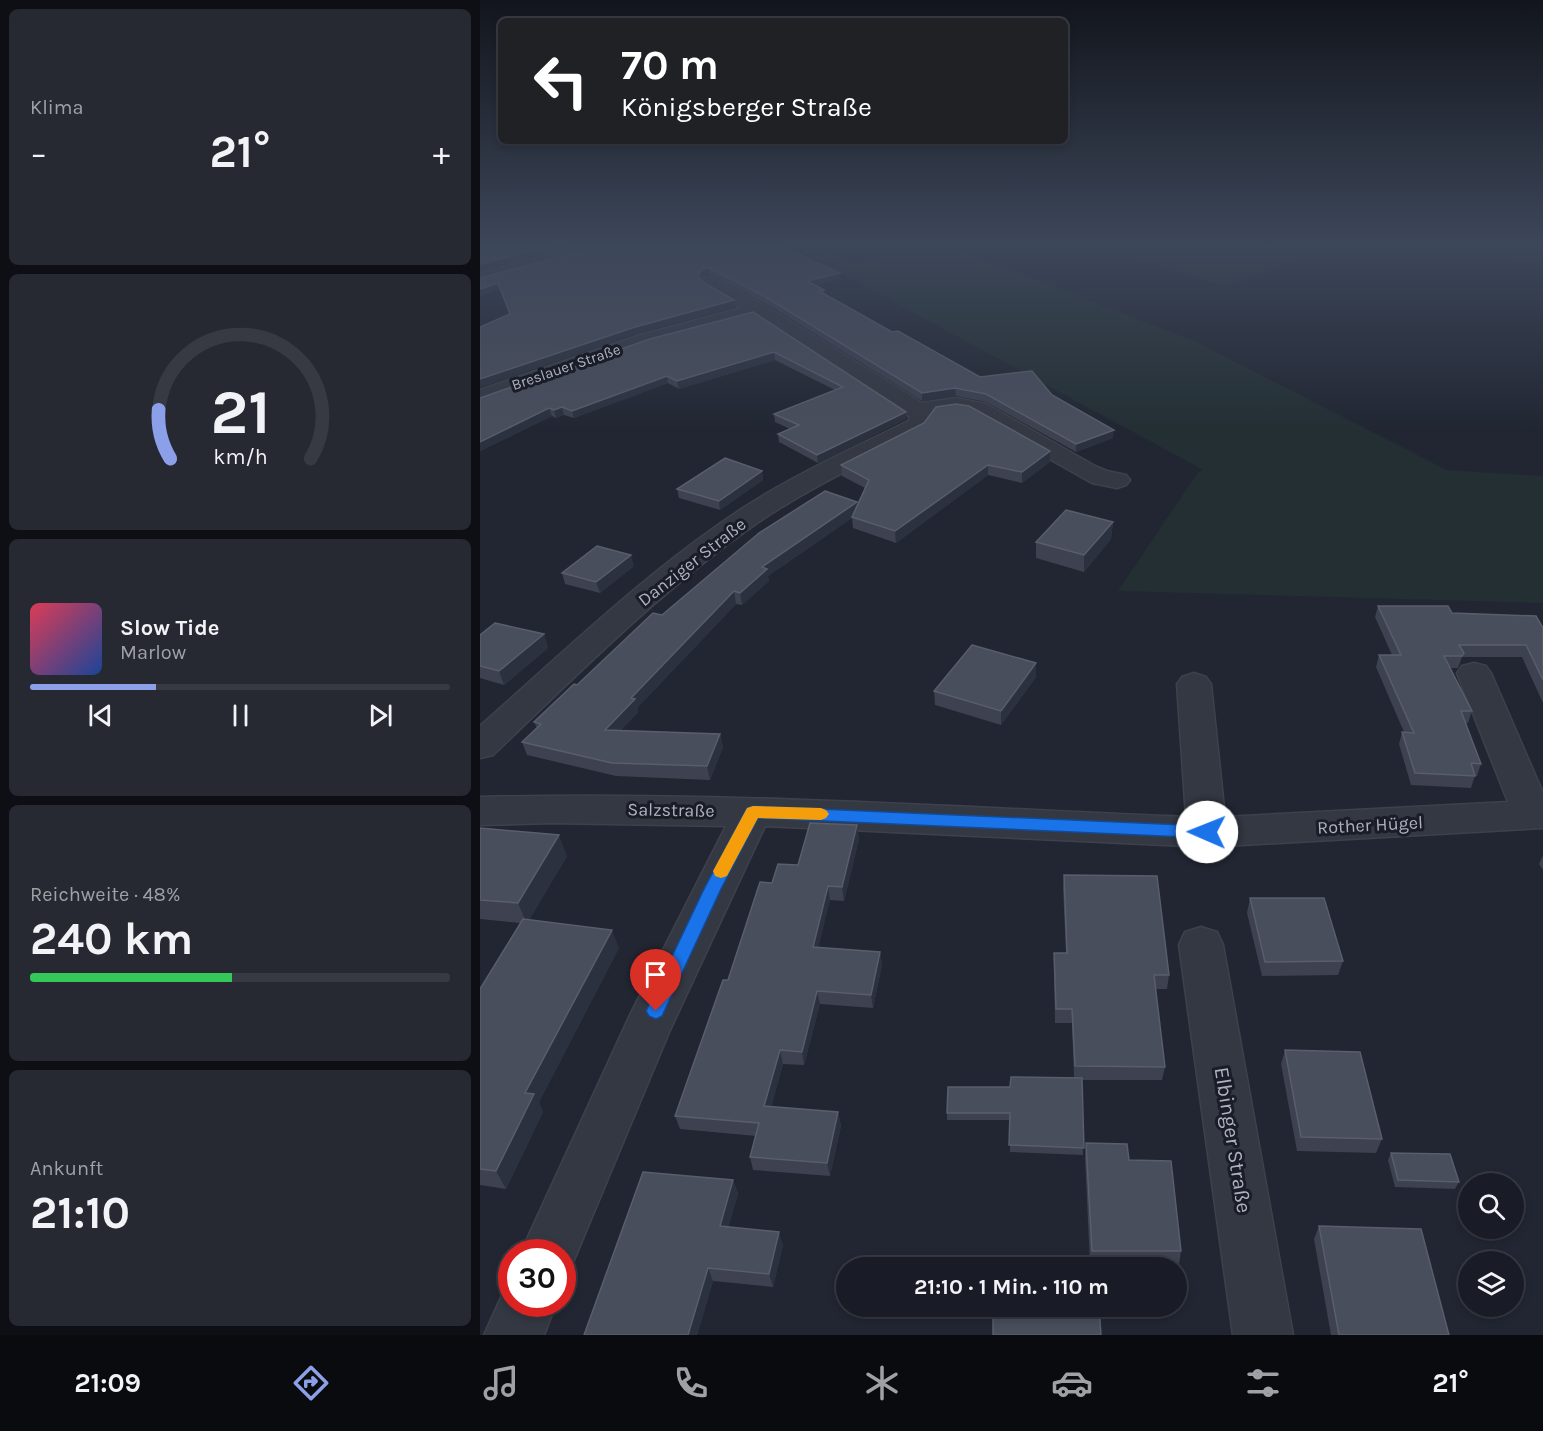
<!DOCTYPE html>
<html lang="de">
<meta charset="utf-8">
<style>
:root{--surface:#191c26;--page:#262932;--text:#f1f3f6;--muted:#9fa1a7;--line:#373a43;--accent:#8ba0e8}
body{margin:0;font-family:Karla,sans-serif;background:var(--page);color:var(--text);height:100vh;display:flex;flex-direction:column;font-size:22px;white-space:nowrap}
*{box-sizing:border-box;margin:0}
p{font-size:20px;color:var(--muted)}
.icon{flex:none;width:33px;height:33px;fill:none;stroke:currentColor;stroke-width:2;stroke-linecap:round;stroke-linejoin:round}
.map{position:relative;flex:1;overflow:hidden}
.details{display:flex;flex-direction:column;gap:9px;padding:9px;background:#0e0f15;width:480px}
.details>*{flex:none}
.banner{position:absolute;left:18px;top:18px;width:570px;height:126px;border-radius:9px;box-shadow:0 3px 9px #0003,0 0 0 2px var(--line);background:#202124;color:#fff;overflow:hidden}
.tools{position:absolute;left:978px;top:1173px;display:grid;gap:12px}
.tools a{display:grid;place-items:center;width:66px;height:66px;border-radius:50%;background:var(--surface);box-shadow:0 3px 9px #0003,0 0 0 2px var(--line);font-size:30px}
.speed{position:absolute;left:18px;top:1239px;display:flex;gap:12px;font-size:30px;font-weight:700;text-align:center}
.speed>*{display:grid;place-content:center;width:78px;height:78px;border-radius:50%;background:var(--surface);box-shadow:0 3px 9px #0003,0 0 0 2px var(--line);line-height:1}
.speed .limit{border:9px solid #d22;background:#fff;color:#111}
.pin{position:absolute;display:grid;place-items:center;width:51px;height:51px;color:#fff;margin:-62px -26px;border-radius:50% 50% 50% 0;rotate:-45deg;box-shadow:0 0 6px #0007}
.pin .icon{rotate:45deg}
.me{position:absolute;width:66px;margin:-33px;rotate:271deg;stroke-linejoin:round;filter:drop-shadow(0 0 4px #0008)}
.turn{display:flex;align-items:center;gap:21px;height:126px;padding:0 24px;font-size:27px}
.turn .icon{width:78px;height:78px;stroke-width:2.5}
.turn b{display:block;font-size:42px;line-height:51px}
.big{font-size:45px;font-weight:700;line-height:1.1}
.details .card{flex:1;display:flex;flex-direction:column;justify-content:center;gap:9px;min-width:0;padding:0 21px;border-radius:9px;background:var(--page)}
.details .dial{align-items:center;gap:0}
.dial svg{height:156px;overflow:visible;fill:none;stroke:var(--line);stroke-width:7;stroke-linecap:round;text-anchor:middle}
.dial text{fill:var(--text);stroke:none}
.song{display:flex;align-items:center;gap:18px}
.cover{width:72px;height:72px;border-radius:9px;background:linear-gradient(135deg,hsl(350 70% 55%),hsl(220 70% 35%))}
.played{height:6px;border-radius:3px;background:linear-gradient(90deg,var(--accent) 30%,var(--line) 30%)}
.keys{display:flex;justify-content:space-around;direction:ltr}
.heat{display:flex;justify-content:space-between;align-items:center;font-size:33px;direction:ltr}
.charge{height:9px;border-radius:4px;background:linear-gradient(90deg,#34c759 48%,var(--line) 0)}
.trip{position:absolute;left:356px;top:1257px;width:351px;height:60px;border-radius:30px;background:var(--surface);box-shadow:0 3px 9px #0003,0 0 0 2px var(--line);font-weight:700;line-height:60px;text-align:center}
.tabs{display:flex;height:96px;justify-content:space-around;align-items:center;background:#0a0b0f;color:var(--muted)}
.tabs .icon{width:42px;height:42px}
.tabs .current{color:var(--accent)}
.tabs b{font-size:27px;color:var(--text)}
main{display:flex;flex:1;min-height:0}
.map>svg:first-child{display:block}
</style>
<main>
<section class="details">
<div class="card"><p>Klima</p>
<div class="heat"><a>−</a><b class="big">21°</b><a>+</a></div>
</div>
<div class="card dial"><svg viewBox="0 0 100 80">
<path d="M14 69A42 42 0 1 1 86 69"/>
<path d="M14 69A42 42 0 0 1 8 44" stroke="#8ba0e8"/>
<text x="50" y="56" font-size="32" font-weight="700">21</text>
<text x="50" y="72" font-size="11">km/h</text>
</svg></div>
<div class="card">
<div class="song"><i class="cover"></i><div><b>Slow Tide</b><p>Marlow</p></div></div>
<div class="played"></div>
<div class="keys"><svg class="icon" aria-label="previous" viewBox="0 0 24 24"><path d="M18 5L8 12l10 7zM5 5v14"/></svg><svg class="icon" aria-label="pause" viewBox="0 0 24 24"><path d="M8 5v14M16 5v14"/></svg><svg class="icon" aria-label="next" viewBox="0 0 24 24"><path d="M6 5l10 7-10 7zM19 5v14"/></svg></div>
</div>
<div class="card"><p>Reichweite · 48%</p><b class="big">240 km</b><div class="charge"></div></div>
<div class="card"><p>Ankunft</p><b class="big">21:10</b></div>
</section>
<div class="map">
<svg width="1063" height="1335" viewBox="0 0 1063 1335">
<rect width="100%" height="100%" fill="#212632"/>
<g fill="#232f33">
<polygon points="426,243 460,243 714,341 967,470 1063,476 1063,603 638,591 718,472 723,470 318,250 340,246 373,263 421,253 408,247"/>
<polygon points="603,243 830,243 846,248 747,287"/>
<polygon points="966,243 1063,243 1063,268"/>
</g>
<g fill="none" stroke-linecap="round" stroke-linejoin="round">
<defs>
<g id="minor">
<polygon points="112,243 139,243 137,246 0,283 0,273"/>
<path d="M230,277L284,305L442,403L476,398L506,404L615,466L627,471L646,475L650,480L646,485L637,488L612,483L490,414L476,412L452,415L454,417L444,431C389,460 332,486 280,521C183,588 99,673 13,755L0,758V726C85,651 167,571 263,508C315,474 372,449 428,421L430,417L274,316L171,344L0,405V390L157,336L261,308L224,286L221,282L224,278Z"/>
<path d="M994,663L1006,666L1011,673L1063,793V828L727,847L285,826L190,1030L89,1272L82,1274V1252H41L150,1015L246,826L72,823L0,825V797C235,791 471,807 706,817L697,684L702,677L714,673L726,677L731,684L745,817L1028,802L977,673L982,666Z"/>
<polygon points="721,927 737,932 743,945 813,1335 753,1335 699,945 705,932"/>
<polygon points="32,1281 32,1304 76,1304 64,1335 4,1335 27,1284"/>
</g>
</defs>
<use href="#minor" stroke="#3e414c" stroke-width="3"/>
<use href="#minor" fill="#343843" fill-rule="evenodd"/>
</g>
<g fill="#3d4150">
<polygon points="313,243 301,246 360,279 335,286 344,290 345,295 412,332 500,377 572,395 633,438 596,452 506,402 476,396 442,401 285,303 230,275 224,276 220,279 221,281 254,300 255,307 156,334 30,314 20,289 0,278"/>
<polygon points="273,312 426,419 338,463 299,442 298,434 310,429 295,422 294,414 355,390 295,360 199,389 188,383 94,418 84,415 76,418 72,416 0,451 0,398"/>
<polygon points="570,451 570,462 542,483 508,475 416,543 373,528 372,518 288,576 289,581 262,605 256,604 157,708 158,712 141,730 240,734 243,747 230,780 136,776 47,755 42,742 57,728 54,722 182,615 377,502 377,505 385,488 362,476 361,465"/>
<polygon points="282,471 283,480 240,510 199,498 197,489"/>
<polygon points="633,522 631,539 604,572 556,558 556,542"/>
<polygon points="154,566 120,593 85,584 82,573"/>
<polygon points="898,606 972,613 1063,628 1063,703 1042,657 982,657 978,668 970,668 992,711 988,723 985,723 1001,764 997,776 995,776 991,788 931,785 919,744 922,732 924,732 896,667 899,655 912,655 895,617"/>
<polygon points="64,634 68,648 24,685 0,678 0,635"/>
<polygon points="556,677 521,725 455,705 454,691"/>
<polygon points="377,825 379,839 364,901 350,900 338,947 400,952 402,965 393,1008 340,1004 324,1065 303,1064 291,1107 358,1112 361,1126 350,1176 273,1170 270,1157 276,1136 200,1129 195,1116 248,980 292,883"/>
<polygon points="0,828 87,856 49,920 139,948 59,1102 63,1112 26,1189 0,1185 0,989 40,923 0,919"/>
<polygon points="1063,855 1063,870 1059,864"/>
<polygon points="584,875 689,975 687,989 675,989 685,1067 682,1080 602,1080 603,1155 530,1152 530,1120 467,1120 467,1113 530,1087 594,1078 592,1023 575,1023 574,953 586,953 583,889"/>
<polygon points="770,898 863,961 858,975 782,976 767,913"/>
<polygon points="805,1050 902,1139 896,1153 817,1151 801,1064"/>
<polygon points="606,1143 701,1251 699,1265 610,1264 605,1157"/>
<polygon points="911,1153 979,1182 975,1189 915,1187 908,1160"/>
<polygon points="253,1180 258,1194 248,1227 303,1245 293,1287 233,1281 217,1335 104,1335"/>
<polygon points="839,1226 969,1335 851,1335 834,1239"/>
</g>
<g fill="#2c313f">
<polygon points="79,243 103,243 0,271 0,264"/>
<polygon points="292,243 313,243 293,248"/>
<polygon points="229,268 230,275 224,276 219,281 218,274 223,269"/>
<polygon points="360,273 360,279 327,288 327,281"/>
<polygon points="18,283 20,289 0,296 0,289"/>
<polygon points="254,300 255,307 156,334 0,388 0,379 155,327"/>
<polygon points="294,352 295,360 199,389 197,381"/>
<polygon points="187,376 188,383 94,418 92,411"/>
<polygon points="475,388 476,396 442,401 442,393"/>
<polygon points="82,407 84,415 76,418 74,410"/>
<polygon points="69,408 72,416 0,451 0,442"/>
<polygon points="426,412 426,419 338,463 337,455"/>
<polygon points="634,430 633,438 596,452 596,444"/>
<polygon points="570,451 570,462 542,483 542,472"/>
<polygon points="508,465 508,475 416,543 415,531"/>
<polygon points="282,471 283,480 240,510 239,501"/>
<polygon points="377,502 378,514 372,517 372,518 288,576 289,581 262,605 260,593 282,567"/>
<polygon points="633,522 631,539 604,572 604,555"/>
<polygon points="151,555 154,566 120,593 116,582"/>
<polygon points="254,591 256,604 157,708 158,712 129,743 125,730 151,698"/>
<polygon points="64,634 68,648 24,685 19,671"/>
<polygon points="556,663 556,677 521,725 521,711"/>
<polygon points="240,734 243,747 230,780 227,766"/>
<polygon points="377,825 379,839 364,901 362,887"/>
<polygon points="79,835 87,856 47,924 38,903"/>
<polygon points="348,886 350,900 335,961 333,947"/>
<polygon points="132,930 139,948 59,1102 63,1112 26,1189 16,1171 45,1093"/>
<polygon points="400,952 402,965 393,1008 391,995"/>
<polygon points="337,991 340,1004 324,1065 322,1052"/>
<polygon points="300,1050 303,1064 288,1119 284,1106"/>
<polygon points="358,1112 361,1126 350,1176 347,1163"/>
<polygon points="253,1180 258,1194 245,1239 240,1226"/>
<polygon points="299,1232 303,1245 293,1287 289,1274"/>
<polygon points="228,1268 233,1281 217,1335 208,1335"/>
</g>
<g fill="#494e5c" stroke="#595d6c" stroke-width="1.5">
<polygon points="0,243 79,243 0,264"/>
<polygon points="133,243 294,243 360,273 327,281 344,290 339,291 412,332 418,331 500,377 552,371 572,395 634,430 596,444 506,394 475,388 442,393 284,296 229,268 223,269 218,274 221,281 254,300 155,327 0,379 0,327 30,314 18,283 0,289 0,278"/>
<polygon points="273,312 426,412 337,455 298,434 319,425 294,414 363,387 294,352 197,381 187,376 92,411 82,407 74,410 69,408 0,442 0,398 170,339"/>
<polygon points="476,404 489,406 570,451 542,472 508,465 415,531 372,517 389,480 361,465 444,423 456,407"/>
<polygon points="245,458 282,471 239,501 197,489"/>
<polygon points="345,491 377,502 282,567 287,569 260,593 254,591 151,698 155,699 125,730 240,734 227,766 132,763 42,742 61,724 54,722 94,684 97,685 173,613 182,615 279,533"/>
<polygon points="586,510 633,522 604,555 556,542"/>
<polygon points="117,546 151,555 116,582 82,573"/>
<polygon points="898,606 968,606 972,613 1056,616 1063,628 1063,680 1046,645 979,645 984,653 982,656 964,656 992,711 981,711 1001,764 991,763 995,776 935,773 922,732 934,733 899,655 921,655"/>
<polygon points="15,623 64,634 19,671 0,666 0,635"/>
<polygon points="492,645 556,663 521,711 454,691"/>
<polygon points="330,823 377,825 362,887 348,886 333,947 400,952 391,995 337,991 322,1052 300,1050 284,1106 358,1112 347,1163 270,1157 279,1123 195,1116 243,980 248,980 280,882 292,883 298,864 318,865"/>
<polygon points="0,828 79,835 38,903 0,900"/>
<polygon points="584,875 677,876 689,975 674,975 685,1067 595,1066 592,1009 576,1009 574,953 587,953"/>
<polygon points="770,898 844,898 863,961 785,962"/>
<polygon points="43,919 132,930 45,1093 54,1094 16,1171 0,1169 0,989"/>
<polygon points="805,1050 880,1052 902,1139 821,1137"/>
<polygon points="531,1077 602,1078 604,1148 529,1145 530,1113 467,1113 468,1087 530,1087"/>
<polygon points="606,1143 647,1144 649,1160 691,1161 701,1251 612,1251"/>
<polygon points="911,1153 970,1154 979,1182 918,1180"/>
<polygon points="163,1172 253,1180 240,1226 299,1232 289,1274 228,1268 208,1335 104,1335"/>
<polygon points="839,1226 941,1229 969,1335 859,1335"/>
<polygon points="513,1306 619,1306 621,1335 513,1335"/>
</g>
<linearGradient id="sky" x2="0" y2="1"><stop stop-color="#12151c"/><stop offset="0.57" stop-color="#3d475a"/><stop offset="1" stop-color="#3d475a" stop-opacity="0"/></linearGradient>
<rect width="1063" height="430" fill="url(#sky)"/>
<polygon fill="#1a73e8" stroke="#114b97" stroke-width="1.5" points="273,806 727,826 733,827 735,832 733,836 727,838 278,818 241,889 182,1016 176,1019 169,1016 166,1011 224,889 267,808"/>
<polygon fill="#f59e0b" points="273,806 341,808 346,810 349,814 346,818 341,820 278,818 247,876 241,878 235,876 233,871 267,808"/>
<g text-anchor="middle" stroke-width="6" stroke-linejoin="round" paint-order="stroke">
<g font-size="15" fill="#aeb2c0" stroke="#1a1d27">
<text transform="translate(86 367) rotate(-19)" y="5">Breslauer Straße</text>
</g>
<g font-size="18" fill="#aeb2c0" stroke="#1a1d27">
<text transform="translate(212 562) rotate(-38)" y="6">Danziger Straße</text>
<text transform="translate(191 810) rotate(1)" y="6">Salzstraße</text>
<text transform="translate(890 825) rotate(-3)" y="6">Rother Hügel</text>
</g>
<g font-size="21" fill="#aeb2c0" stroke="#1a1d27">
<text transform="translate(753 1140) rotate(81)" y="7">Elbinger Straße</text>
</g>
</g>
</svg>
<div class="tools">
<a><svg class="icon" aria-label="search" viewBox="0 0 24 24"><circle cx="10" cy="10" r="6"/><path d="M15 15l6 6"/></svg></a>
<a><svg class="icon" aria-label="layers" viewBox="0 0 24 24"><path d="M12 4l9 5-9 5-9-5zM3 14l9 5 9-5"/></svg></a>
</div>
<div class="speed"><div class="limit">30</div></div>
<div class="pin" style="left:176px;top:1011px;background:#d93025"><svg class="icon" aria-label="arrive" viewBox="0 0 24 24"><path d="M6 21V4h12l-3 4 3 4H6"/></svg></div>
<svg class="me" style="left:727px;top:832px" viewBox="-20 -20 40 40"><circle r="19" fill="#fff"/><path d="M0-13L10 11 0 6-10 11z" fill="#1a73e8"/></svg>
<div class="trip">21:10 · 1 Min. · 110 m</div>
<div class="banner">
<div class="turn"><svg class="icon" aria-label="left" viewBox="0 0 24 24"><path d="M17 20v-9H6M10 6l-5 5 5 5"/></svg><div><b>70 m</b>Königsberger Straße</div></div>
</div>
</div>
</main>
<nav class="tabs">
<b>21:09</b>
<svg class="icon current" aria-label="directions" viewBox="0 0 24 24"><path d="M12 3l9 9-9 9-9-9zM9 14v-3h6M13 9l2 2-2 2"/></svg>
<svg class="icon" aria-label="music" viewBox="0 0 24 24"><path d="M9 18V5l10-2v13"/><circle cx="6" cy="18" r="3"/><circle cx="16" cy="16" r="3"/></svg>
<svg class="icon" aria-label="phone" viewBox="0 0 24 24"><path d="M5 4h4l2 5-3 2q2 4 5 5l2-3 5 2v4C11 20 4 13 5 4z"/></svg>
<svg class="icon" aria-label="climate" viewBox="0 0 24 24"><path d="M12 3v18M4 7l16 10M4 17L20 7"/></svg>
<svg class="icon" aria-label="car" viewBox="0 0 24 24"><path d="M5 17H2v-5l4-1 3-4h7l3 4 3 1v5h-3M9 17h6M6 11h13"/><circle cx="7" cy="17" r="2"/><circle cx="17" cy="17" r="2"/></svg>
<svg class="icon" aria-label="filters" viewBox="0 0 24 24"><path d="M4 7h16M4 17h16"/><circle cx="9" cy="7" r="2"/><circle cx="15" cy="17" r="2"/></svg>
<b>21°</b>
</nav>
